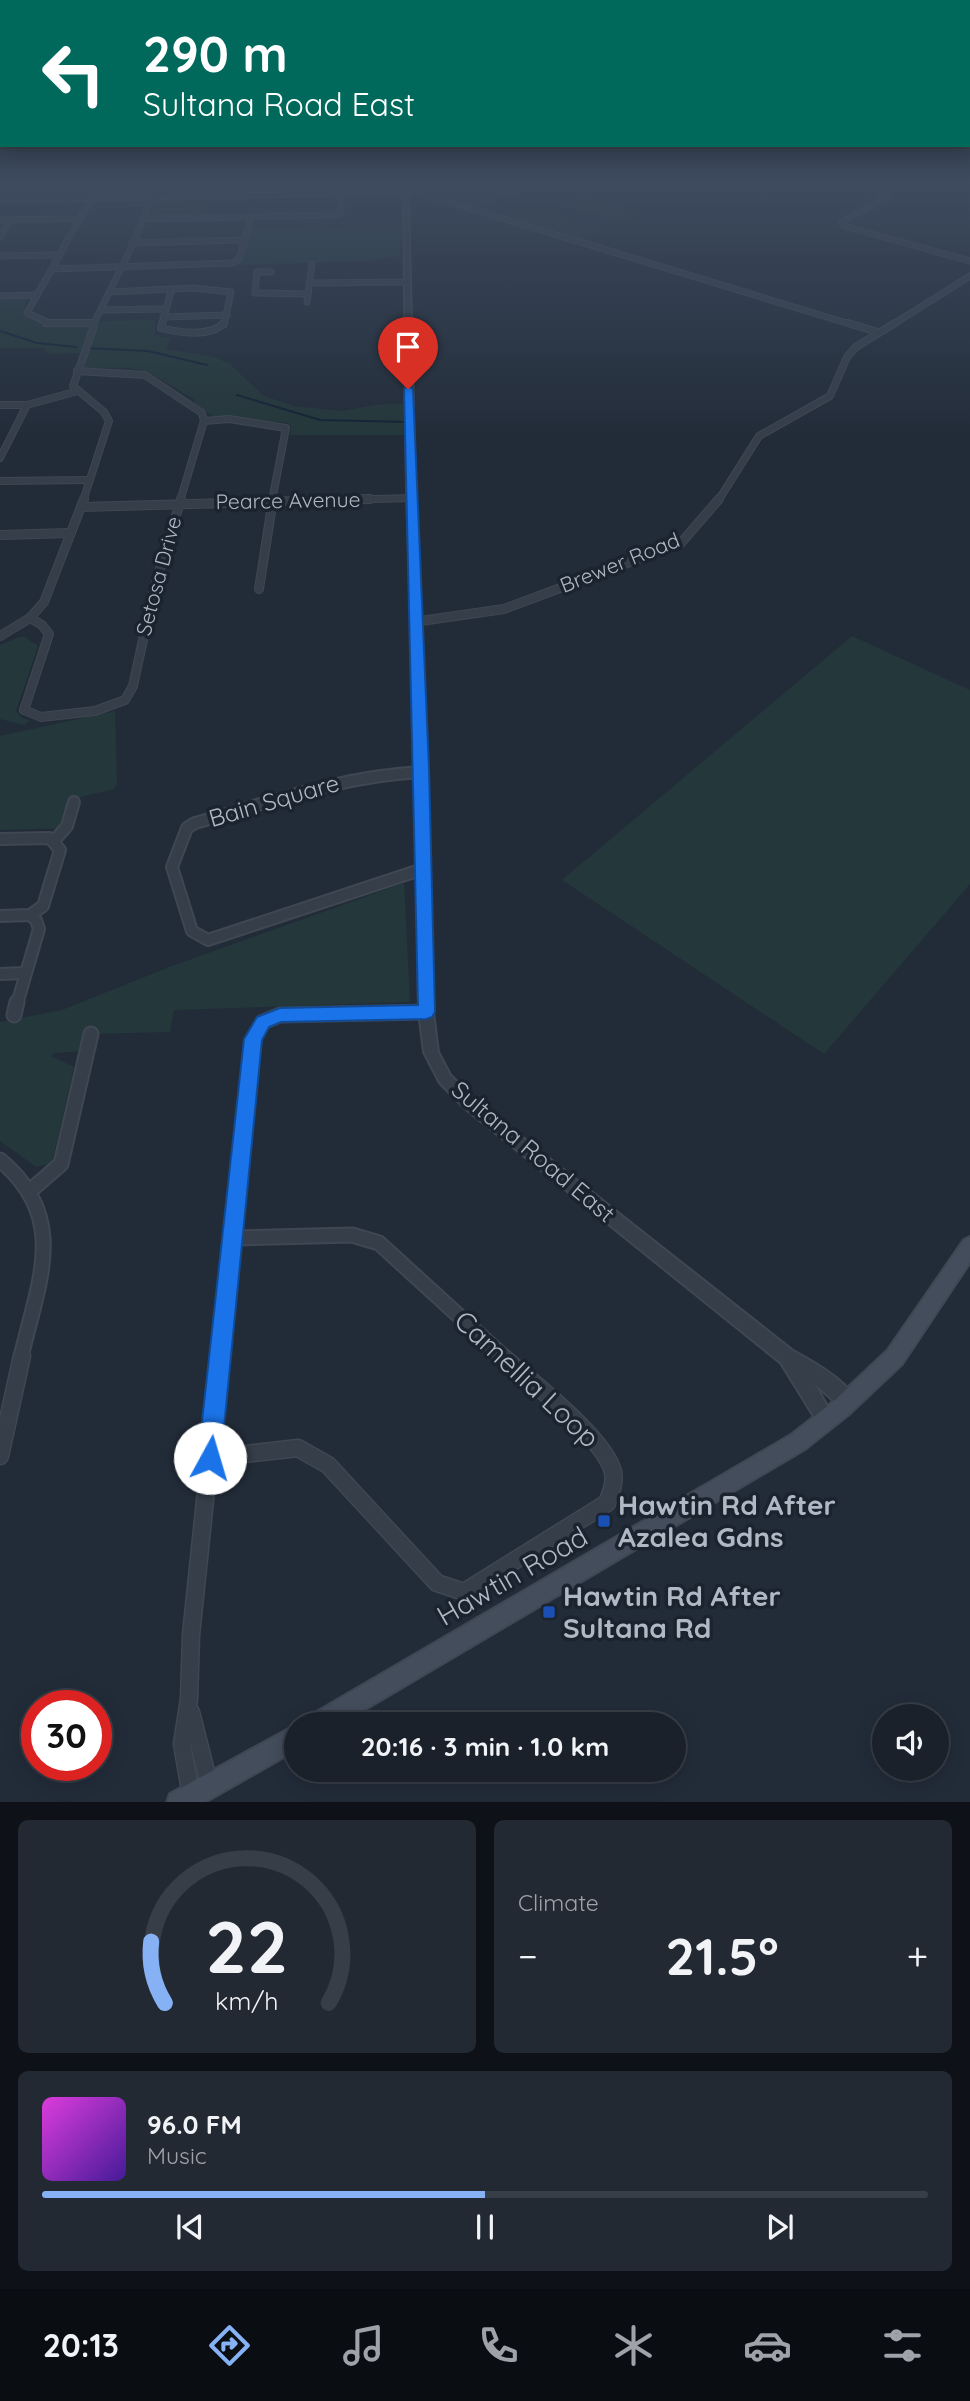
<!DOCTYPE html>
<meta charset="utf-8">
<style>
:root{--surface:#1a212b;--page:#232933;--text:#f1f3f6;--muted:#9fa3a9;--line:#383e47;--accent:#86b2f5}
body{margin:0;font-family:Quicksand,sans-serif;background:var(--page);color:var(--text);height:100vh;display:flex;flex-direction:column;font-size:26px;white-space:nowrap}
*{box-sizing:border-box;margin:0}
p{font-size:23px;color:var(--muted)}
.icon{flex:none;width:38px;height:38px;fill:none;stroke:currentColor;stroke-width:2;stroke-linecap:round;stroke-linejoin:round}
.map{position:relative;height:1802px;overflow:hidden}
.side{display:flex;flex-direction:column;gap:18px;padding:18px;background:#0e1218;flex:1}
.side>*{flex:none}
.banner{position:absolute;left:0px;top:0px;width:971px;height:147px;box-shadow:0 4px 18px #0003,0 0 0 2px var(--line);background:#00695c;color:#fff;overflow:hidden}
.fabs{position:absolute;left:872px;top:1704px;display:grid;gap:14px}
.fabs a{display:grid;place-items:center;width:77px;height:77px;border-radius:50%;background:var(--surface);box-shadow:0 4px 18px #0003,0 0 0 2px var(--line);font-size:35px}
.speed{position:absolute;left:21px;top:1690px;display:flex;gap:14px;font-size:35px;font-weight:700;text-align:center}
.speed>*{display:grid;place-content:center;width:91px;height:91px;border-radius:50%;background:var(--surface);box-shadow:0 4px 18px #0003,0 0 0 2px var(--line);line-height:1}
.speed .limit{border:10px solid #d22;background:#fff;color:#111}
.pin{position:absolute;display:grid;place-items:center;width:60px;height:60px;color:#fff;margin:-72px -30px;border-radius:50% 50% 50% 0;rotate:-45deg;box-shadow:0 0 7px #0007}
.pin .icon{rotate:45deg}
.me{position:absolute;width:77px;margin:-38px;rotate:6deg;stroke-linejoin:round;filter:drop-shadow(0 0 5px #0008)}
.turn{display:flex;align-items:center;gap:24px;height:147px;padding:0 28px;font-size:32px}
.turn .icon{width:91px;height:91px;stroke-width:2.5}
.turn b{display:block;font-size:49px;line-height:60px}
.big{font-size:52px;font-weight:700;line-height:1.1}
.side .tile{flex:1;display:flex;flex-direction:column;justify-content:center;gap:10px;min-width:0;padding:0 24px;border-radius:10px;background:var(--page)}
.side .dial{align-items:center;gap:0}
.dial svg{height:182px;overflow:visible;fill:none;stroke:var(--line);stroke-width:7;stroke-linecap:round;text-anchor:middle}
.dial text{fill:var(--text);stroke:none}
.song{display:flex;align-items:center;gap:21px}
.cover{width:84px;height:84px;border-radius:10px;background:linear-gradient(135deg,hsl(300 70% 55%),hsl(260 70% 35%))}
.played{height:7px;border-radius:4px;background:linear-gradient(90deg,var(--accent) 50%,var(--line) 50%)}
.keys{display:flex;justify-content:space-around;direction:ltr}
.heat{display:flex;justify-content:space-between;align-items:center;font-size:38px;direction:ltr}
.side .tiles{flex:1;display:grid;gap:18px;grid-template-columns:1fr 1fr}
.tile:last-child{grid-column:span 2}
.trip{position:absolute;left:284px;top:1712px;width:402px;height:70px;border-radius:35px;background:var(--surface);box-shadow:0 4px 18px #0003,0 0 0 2px var(--line);font-weight:700;line-height:70px;text-align:center}
.tab-bar{display:flex;height:112px;justify-content:space-around;align-items:center;background:#0a0d11;color:var(--muted)}
.tab-bar .icon{width:49px;height:49px}
.tab-bar .current{color:var(--accent)}
.tab-bar b{font-size:32px;color:var(--text)}
.map>svg:first-child{display:block}
</style>
<div class="map">
<svg width="970" height="1803" viewBox="0 0 970 1803">
<rect width="100%" height="100%" fill="#222c39"/>
<g fill="#24373a">
<polygon points="474,184 542,184 481,206 444,195"/>
<polygon points="209,197 203,217 152,218 157,203 165,198"/>
<polygon points="584,197 641,213 621,222 564,205"/>
<polygon points="516,210 532,215 542,211 601,229 580,238 504,215"/>
<polygon points="402,226 399,256 365,261 236,265 248,228"/>
<polygon points="0,297 25,298 27,300 22,315 43,322 155,320 155,335 171,338 166,349 214,357 230,364 264,396 295,406 342,411 374,405 409,403 410,435 290,435 291,426 288,423 214,417 194,403 195,400 147,371 128,368 78,368 85,353 51,354 44,351 45,348 0,348"/>
<polygon points="852,636 970,690 970,884 824,1054 562,880"/>
<polygon points="19,637 25,637 38,646 16,711 22,718 29,720 24,725 0,719 0,645"/>
<polygon points="115,711 117,784 114,789 72,799 66,828 0,830 0,736"/>
<polygon points="404,883 410,1002 174,1010 170,1032 92,1034 88,1051 54,1053 51,1056 74,1067 52,1163 36,1167 0,1141 0,1022 62,1010 172,966"/>
</g>
<g fill="none" stroke-linecap="round" stroke-linejoin="round">
<g stroke="#162336" stroke-width="2">
<polyline points="0,331 37,343 76,347"/>
<polyline points="85,348 148,351 207,365"/>
<polyline points="237,395 320,420 409,422"/>
</g>
<defs>
<g id="minor-far5">
<polyline points="854,184 889,196 842,222 844,226 970,261"/>
<polyline points="416,192 853,325"/>
<polyline points="153,194 160,184"/>
<polyline points="146,219 335,215 341,213 341,184"/>
<polyline points="0,220 79,219"/>
<polyline points="0,237 11,220"/>
<polyline points="132,243 244,240"/>
<polyline points="0,256 59,255"/>
<polyline points="52,269 233,263 239,259 251,218"/>
<polyline points="271,272 257,272 255,293 308,294"/>
<polyline points="310,283 408,282"/>
<polyline points="110,292 192,288 231,292 224,325"/>
<polyline points="0,296 37,295"/>
<polyline points="307,302 312,264"/>
<polyline points="103,310 165,309"/>
<polyline points="163,317 227,315"/>
<polyline points="92,323 49,323 27,313 99,184"/>
<polyline points="93,325 135,240 151,198"/>
<polyline points="162,325 171,291"/>
<polyline points="892,325 970,276"/>
</g>
<g id="minor-far4">
<polyline points="46,323 92,323"/>
<path d="M162,323L161,328C179,333 211,337 224,323"/>
<polyline points="848,323 878,332"/>
<polyline points="77,371 145,375 202,413 204,421 180,501"/>
<polyline points="0,405 27,405 0,458"/>
<polyline points="27,405 78,391"/>
<polyline points="204,421 229,419 286,428 272,501"/>
<polyline points="0,481 90,480"/>
<polyline points="83,501 109,421 104,412 73,386 94,326 92,323"/>
<polyline points="306,501 411,498"/>
<polyline points="718,501 759,436 830,396 847,357 856,347 895,323"/>
</g>
<g id="minor-far3">
<polyline points="81,507 370,499"/>
<polyline points="0,535 71,533"/>
<polyline points="259,589 273,499"/>
<polyline points="30,618 42,625 49,634 24,710 41,717 95,711 125,700 133,686 154,589 181,499"/>
<polyline points="414,622 504,609 681,543 719,499"/>
<polyline points="0,636 30,618 44,602 84,499"/>
</g>
<g id="minor-far2">
<path d="M421,772C343,776 270,802 195,823L187,828L172,867L192,931L208,940L423,869"/>
<polyline points="0,839 50,838 60,850 43,906 30,915 0,916"/>
<polyline points="54,841 67,826 74,802"/>
<polyline points="0,974 24,973"/>
<polyline points="17,1004 39,929 36,920 30,915"/>
</g>
<g id="minor-far1">
<polyline points="14,1015 17,1002"/>
<path d="M0,1160C70,1218 38,1282 21,1357"/>
<polyline points="31,1190 61,1164 91,1034"/>
<polyline points="232,1238 352,1235 379,1243 504,1357"/>
<polyline points="220,1357 253,1039 263,1022 280,1015 426,1012"/>
</g>
<g id="minor">
<polyline points="0,1456 22,1356"/>
<path d="M210,1458L298,1448L328,1465L437,1583L464,1592L607,1503C611,1493 615,1483 613,1472C605,1438 530,1381 502,1356"/>
<polyline points="191,1712 210,1787"/>
<polyline points="191,1796 182,1744 189,1699 191,1635 220,1356"/>
</g>
<g id="tertiary">
<path d="M409,187L419,192L408,196L415,493L426,769L433,1012L438,1052L450,1075L476,1101L793,1351C812,1361 848,1381 857,1402L854,1408L848,1411L842,1408L814,1383L835,1420L832,1426L826,1429L820,1426L781,1363L466,1109L440,1083L424,1052L419,1012L416,769L407,493L404,199L400,193L163,199L160,197L403,189Z"/>
<polygon points="152,196 150,199 0,201 0,197"/>
</g>
<g id="secondary">
<polygon points="970,1237 970,1262 902,1364 848,1415 805,1449 340,1724 307,1724 310,1716 791,1435 834,1401 888,1350 964,1240"/>
<polygon points="296,1725 296,1750 203,1803 167,1803 170,1794"/>
</g>
</defs>
<use href="#minor-far5" stroke="#3f4752" stroke-width="7"/>
<use href="#minor-far4" stroke="#3f4752" stroke-width="8"/>
<use href="#minor-far3" stroke="#3f4752" stroke-width="10"/>
<use href="#minor-far2" stroke="#3f4752" stroke-width="14"/>
<use href="#minor-far1" stroke="#3f4752" stroke-width="17"/>
<use href="#minor" stroke="#3f4752" stroke-width="19"/>
<use href="#tertiary" stroke="#3f4752" stroke-width="4"/>
<use href="#secondary" stroke="#3f4752" stroke-width="4"/>
<use href="#minor-far5" stroke="#353e49" stroke-width="5"/>
<use href="#minor-far4" stroke="#353e49" stroke-width="6"/>
<use href="#minor-far3" stroke="#353e49" stroke-width="8"/>
<use href="#minor-far2" stroke="#353e49" stroke-width="10"/>
<use href="#minor-far1" stroke="#353e49" stroke-width="13"/>
<use href="#minor" stroke="#353e49" stroke-width="16"/>
<use href="#tertiary" fill="#353e49" fill-rule="evenodd"/>
<use href="#secondary" fill="#434d5c" fill-rule="evenodd"/>
</g>
<linearGradient id="sky" x2="0" y2="1"><stop stop-color="#13181f"/><stop offset="0.42" stop-color="#3e4b5f"/><stop offset="1" stop-color="#3e4b5f" stop-opacity="0"/></linearGradient>
<rect width="970" height="436" fill="url(#sky)"/>
<polygon fill="#1a73e8" stroke="#114b97" stroke-width="2" points="408,386 413,389 429,769 435,1012 432,1017 426,1019 281,1022 269,1027 262,1040 221,1458 218,1467 210,1470 202,1467 198,1458 244,1039 257,1017 280,1008 418,1005 404,389"/>
<g fill="#1a4fb4" stroke="#1b232e" stroke-width="2.5">
<rect x="597" y="1514" width="14" height="14" rx="3.5"/>
<rect x="542" y="1605" width="14" height="14" rx="3.5"/>
</g>
<g text-anchor="middle" stroke-width="7" stroke-linejoin="round" paint-order="stroke">
<g font-size="21" fill="#b0b8c5" stroke="#1b232e">
<text transform="translate(288 501) rotate(-1)" y="7">Pearce Avenue</text>
<text transform="translate(620 563) rotate(-22)" y="7">Brewer Road</text>
<text transform="translate(159 576) rotate(-75)" y="7">Setosa Drive</text>
</g>
<g font-size="24" fill="#b0b8c5" stroke="#1b232e">
<text transform="translate(274 801) rotate(-16)" y="8">Bain Square</text>
<text transform="translate(533 1152) rotate(40)" y="8">Sultana Road East</text>
</g>
<g font-size="28" fill="#b0b8c5" stroke="#1b232e">
<text transform="translate(527 1379) rotate(43)" y="10">Camellia Loop</text>
<text transform="translate(512 1576) rotate(-30)" y="10">Hawtin Road</text>
</g>
<g font-size="28" font-weight="bold" fill="#b0b8c5" stroke="#1b232e" text-anchor="start">
<text x="618" y="1515">Hawtin Rd After<tspan x="618" dy="32">Azalea Gdns</tspan></text>
<text x="563" y="1606">Hawtin Rd After<tspan x="563" dy="32">Sultana Rd</tspan></text>
</g>
</g>
</svg>
<div class="fabs">
<a><svg class="icon" aria-label="sound" viewBox="0 0 24 24"><path d="M4 9h4l5-4v14l-5-4H4zM17 9q2 3 0 6"/></svg></a>
</div>
<div class="speed"><div class="limit">30</div></div>
<div class="pin" style="left:408px;top:389px;background:#d93025"><svg class="icon" aria-label="arrive" viewBox="0 0 24 24"><path d="M6 21V4h12l-3 4 3 4H6"/></svg></div>
<svg class="me" style="left:210px;top:1458px" viewBox="-20 -20 40 40"><circle r="19" fill="#fff"/><path d="M0-13L10 11 0 6-10 11z" fill="#1a73e8"/></svg>
<div class="trip">20:16 · 3 min · 1.0 km</div>
<div class="banner">
<div class="turn"><svg class="icon" aria-label="left" viewBox="0 0 24 24"><path d="M17 20v-9H6M10 6l-5 5 5 5"/></svg><div><b>290 m</b>Sultana Road East</div></div>
</div>
</div>
<section class="side">
<div class="tiles">
<div class="tile dial"><svg viewBox="0 0 100 80">
<path d="M14 69A42 42 0 1 1 86 69"/>
<path d="M14 69A42 42 0 0 1 8 42" stroke="#86b2f5"/>
<text x="50" y="56" font-size="32" font-weight="700">22</text>
<text x="50" y="72" font-size="11">km/h</text>
</svg></div>
<div class="tile"><p>Climate</p>
<div class="heat"><a>−</a><b class="big">21.5°</b><a>+</a></div>
</div>
<div class="tile">
<div class="song"><i class="cover"></i><div><b>96.0 FM</b><p>Music</p></div></div>
<div class="played"></div>
<div class="keys"><svg class="icon" aria-label="previous" viewBox="0 0 24 24"><path d="M18 5L8 12l10 7zM5 5v14"/></svg><svg class="icon" aria-label="pause" viewBox="0 0 24 24"><path d="M8 5v14M16 5v14"/></svg><svg class="icon" aria-label="next" viewBox="0 0 24 24"><path d="M6 5l10 7-10 7zM19 5v14"/></svg></div>
</div>
</div>
</section>
<nav class="tab-bar">
<b>20:13</b>
<svg class="icon current" aria-label="directions" viewBox="0 0 24 24"><path d="M12 3l9 9-9 9-9-9zM9 14v-3h6M13 9l2 2-2 2"/></svg>
<svg class="icon" aria-label="music" viewBox="0 0 24 24"><path d="M9 18V5l10-2v13"/><circle cx="6" cy="18" r="3"/><circle cx="16" cy="16" r="3"/></svg>
<svg class="icon" aria-label="phone" viewBox="0 0 24 24"><path d="M5 4h4l2 5-3 2q2 4 5 5l2-3 5 2v4C11 20 4 13 5 4z"/></svg>
<svg class="icon" aria-label="climate" viewBox="0 0 24 24"><path d="M12 3v18M4 7l16 10M4 17L20 7"/></svg>
<svg class="icon" aria-label="car" viewBox="0 0 24 24"><path d="M5 17H2v-5l4-1 3-4h7l3 4 3 1v5h-3M9 17h6M6 11h13"/><circle cx="7" cy="17" r="2"/><circle cx="17" cy="17" r="2"/></svg>
<svg class="icon" aria-label="filters" viewBox="0 0 24 24"><path d="M4 7h16M4 17h16"/><circle cx="9" cy="7" r="2"/><circle cx="15" cy="17" r="2"/></svg>
</nav>
